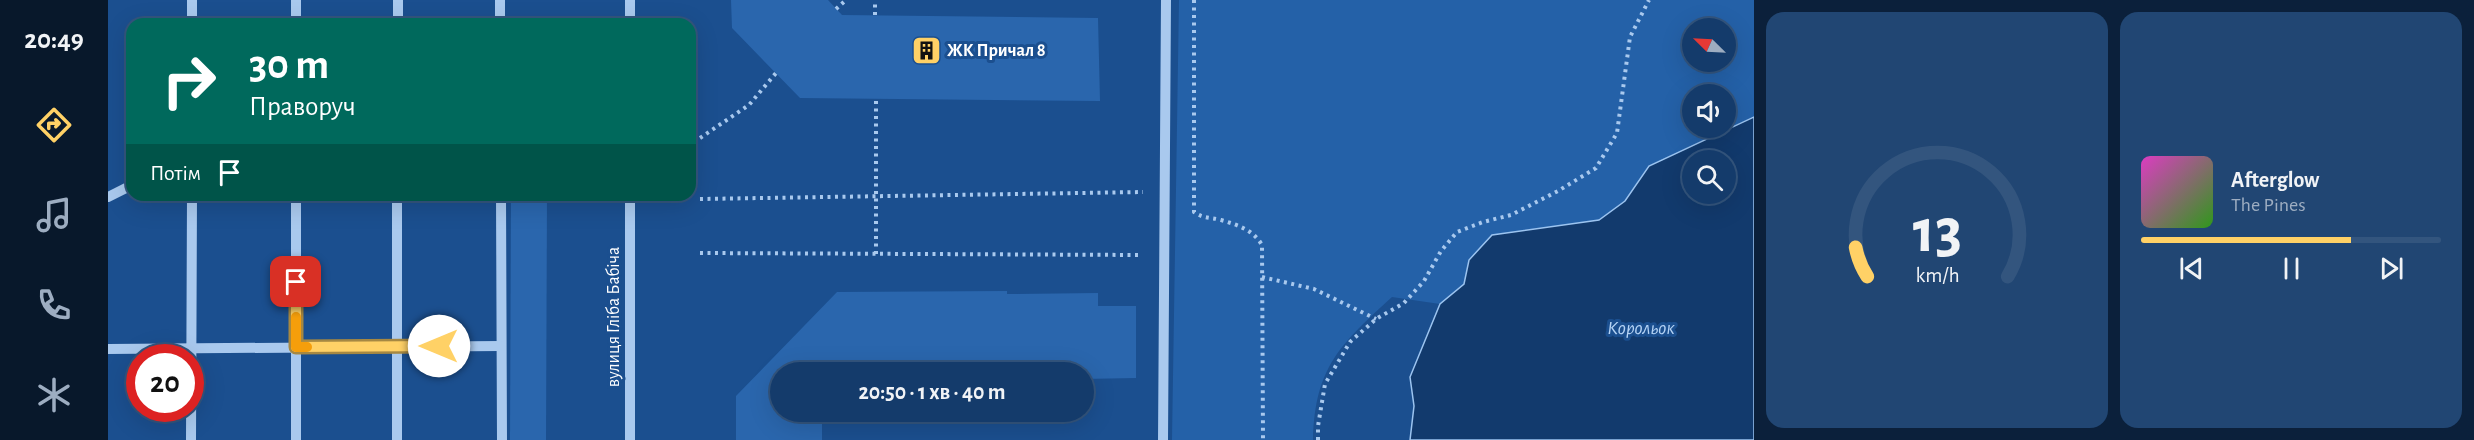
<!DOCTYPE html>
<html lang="uk">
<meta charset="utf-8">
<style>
:root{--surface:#143b6b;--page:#214673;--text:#f1f3f6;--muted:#9dadc1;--line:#33557e;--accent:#ffd166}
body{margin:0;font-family:"Alegreya Sans",sans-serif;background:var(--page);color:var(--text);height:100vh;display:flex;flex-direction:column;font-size:22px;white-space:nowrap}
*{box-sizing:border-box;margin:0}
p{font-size:20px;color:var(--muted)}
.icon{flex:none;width:33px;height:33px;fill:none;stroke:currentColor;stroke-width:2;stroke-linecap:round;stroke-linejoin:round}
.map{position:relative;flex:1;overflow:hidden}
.side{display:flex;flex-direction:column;gap:12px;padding:12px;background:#0b203b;width:720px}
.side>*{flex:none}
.hud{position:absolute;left:18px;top:18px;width:570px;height:183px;border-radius:18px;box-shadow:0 6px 24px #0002,0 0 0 2px var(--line);background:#00695c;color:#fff;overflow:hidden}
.needle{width:39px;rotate:294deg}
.buttons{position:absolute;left:1574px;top:18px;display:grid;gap:12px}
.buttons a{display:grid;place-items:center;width:54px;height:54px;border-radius:50%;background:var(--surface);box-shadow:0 6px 24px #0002,0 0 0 2px var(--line);font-size:30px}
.speed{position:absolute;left:18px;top:344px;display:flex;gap:12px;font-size:30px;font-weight:700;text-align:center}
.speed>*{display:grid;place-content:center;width:78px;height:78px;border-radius:50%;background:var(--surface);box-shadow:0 6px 24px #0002,0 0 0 2px var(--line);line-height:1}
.speed .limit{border:9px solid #d22;background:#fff;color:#111}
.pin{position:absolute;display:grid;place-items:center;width:51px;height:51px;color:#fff;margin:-26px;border-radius:12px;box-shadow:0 3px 9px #0006}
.me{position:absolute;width:66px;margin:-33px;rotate:270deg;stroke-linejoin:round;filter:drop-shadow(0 0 4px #0008)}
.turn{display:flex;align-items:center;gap:21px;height:126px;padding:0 24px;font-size:27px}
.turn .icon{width:78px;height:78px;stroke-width:2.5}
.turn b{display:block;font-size:42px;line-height:51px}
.then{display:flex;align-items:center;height:57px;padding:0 24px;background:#0003;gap:12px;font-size:22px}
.side .card{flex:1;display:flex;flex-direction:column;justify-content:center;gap:9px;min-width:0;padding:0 21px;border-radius:18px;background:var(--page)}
.side .dial{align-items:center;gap:0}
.dial svg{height:156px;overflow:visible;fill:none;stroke:var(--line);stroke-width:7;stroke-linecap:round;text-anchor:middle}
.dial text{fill:var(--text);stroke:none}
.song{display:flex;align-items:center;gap:18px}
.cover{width:72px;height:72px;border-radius:9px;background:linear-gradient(135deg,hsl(310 70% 55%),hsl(110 70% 35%))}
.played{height:6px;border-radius:3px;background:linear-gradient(90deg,var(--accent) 70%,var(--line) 70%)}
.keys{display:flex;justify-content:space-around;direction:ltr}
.side .tiles{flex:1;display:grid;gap:12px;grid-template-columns:repeat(2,1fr)}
.trip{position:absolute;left:662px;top:362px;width:324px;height:60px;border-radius:30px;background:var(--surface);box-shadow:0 6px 24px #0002,0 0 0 2px var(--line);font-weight:700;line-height:60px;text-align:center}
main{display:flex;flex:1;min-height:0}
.menu{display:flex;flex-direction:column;width:108px;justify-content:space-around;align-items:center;background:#08182b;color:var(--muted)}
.menu .icon{width:42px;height:42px}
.menu .current{color:var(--accent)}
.menu b{font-size:27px;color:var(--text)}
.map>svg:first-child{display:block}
</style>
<main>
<nav class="menu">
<b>20:49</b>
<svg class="icon current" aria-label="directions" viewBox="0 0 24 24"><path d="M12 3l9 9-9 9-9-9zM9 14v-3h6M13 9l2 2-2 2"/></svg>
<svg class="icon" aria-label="music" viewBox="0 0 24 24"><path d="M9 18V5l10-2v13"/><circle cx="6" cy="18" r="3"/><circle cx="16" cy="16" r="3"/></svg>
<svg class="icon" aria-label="phone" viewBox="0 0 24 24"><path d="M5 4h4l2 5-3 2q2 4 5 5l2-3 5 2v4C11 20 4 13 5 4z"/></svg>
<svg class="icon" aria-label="climate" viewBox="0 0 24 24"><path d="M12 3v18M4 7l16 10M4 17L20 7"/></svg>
</nav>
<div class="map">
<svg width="1646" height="440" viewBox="0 0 1646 440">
<rect width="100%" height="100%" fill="#1b4f8f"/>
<path fill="#2461a8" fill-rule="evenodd" d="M1071,0H1646V117L1541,166L1517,201L1491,220L1384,235L1361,260L1356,284L1332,304L1284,297C1233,344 1207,366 1205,440H1064ZM1584,28H1617V62H1584ZM1584,94H1617V128H1584Z"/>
<path fill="#123a6d" stroke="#9cc4f0" stroke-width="1.5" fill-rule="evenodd" d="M1646,117V440H1302L1306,406L1302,377L1332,304L1356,284L1361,260L1384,235L1491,220L1517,201L1541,166ZM1584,160H1617V194H1584Z"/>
<g fill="#2a66ad">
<polygon points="623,0 720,0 734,15 990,18 992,101 692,98 624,28"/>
<polygon points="403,195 439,195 438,440 402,440"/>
<polygon points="899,291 899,294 990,293 990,306 1028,306 1028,378 975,379 975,372 672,372 672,411 714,411 714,440 628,440 628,396 729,292"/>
</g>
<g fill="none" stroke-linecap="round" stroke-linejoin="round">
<g stroke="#a9c9ee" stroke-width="4" stroke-dasharray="3 4.5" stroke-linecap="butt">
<path d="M1086,0V212C1096,219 1102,217 1113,220C1130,225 1145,230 1154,245L1155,440"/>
<polyline points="728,9 738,0"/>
<polyline points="767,15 767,0"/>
<polyline points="592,138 641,105 668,73"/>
<polyline points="592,199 1035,192"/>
<polyline points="592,253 1034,255"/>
<polyline points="768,254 768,99"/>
<polyline points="1154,277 1206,289 1268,319"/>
<polyline points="1210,440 1210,426 1217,384 1242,342 1268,319 1296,303 1316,281 1333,251 1349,232 1375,222 1403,215 1450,191 1488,168 1509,133 1522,37 1541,0"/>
</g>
<g stroke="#a9c9ee" stroke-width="10">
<polyline points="392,0 392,24"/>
<polyline points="84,24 84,0"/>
<polyline points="188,24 188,0"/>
<polyline points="290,24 290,0"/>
<polyline points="522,24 522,0"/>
<polyline points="393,195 394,440"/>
<polyline points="0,197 24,185"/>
<polyline points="0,349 393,346"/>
<polyline points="83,440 84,195"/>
<polyline points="188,440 188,195"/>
<polyline points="289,440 289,195"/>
<polyline points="522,440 522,195"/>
<polyline points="1055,440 1058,0"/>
</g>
</g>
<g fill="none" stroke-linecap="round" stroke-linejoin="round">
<defs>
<polyline id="route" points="188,282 188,347 331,346"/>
</defs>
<use href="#route" stroke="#a68842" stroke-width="15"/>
<use href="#route" stroke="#ffd166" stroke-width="10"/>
<polyline stroke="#f59e0b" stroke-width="10" points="188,317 188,347 199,347"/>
</g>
<defs>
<symbol id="building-square" viewBox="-11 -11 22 22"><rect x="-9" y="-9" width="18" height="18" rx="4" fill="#ffd166" stroke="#1b4f8f"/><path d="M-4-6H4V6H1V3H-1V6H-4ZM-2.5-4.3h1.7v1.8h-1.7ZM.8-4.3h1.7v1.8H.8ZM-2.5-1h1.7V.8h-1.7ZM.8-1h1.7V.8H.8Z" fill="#111"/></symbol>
</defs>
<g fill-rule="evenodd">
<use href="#building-square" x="802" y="34" width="33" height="33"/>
</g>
<g text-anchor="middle" stroke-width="6" stroke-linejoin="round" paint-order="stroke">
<g font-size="18" font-weight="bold" fill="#fff" stroke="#1b4f8f" text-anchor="start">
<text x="839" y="56">ЖК Причал 8</text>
</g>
<g font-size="18" fill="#fff" stroke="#1b4f8f">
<text transform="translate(505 317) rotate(-90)" y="6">вулиця Гліба Бабіча</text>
</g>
<g font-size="20" font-style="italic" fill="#b5d3f5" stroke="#1b4f8f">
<text x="1533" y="334">Корольок</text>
</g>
</g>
</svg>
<div class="buttons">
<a><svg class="needle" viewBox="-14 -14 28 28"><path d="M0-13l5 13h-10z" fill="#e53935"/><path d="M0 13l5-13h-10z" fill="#9dadc1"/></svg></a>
<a><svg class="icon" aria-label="sound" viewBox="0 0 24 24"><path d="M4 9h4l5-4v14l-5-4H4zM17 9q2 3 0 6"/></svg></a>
<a><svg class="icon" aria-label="search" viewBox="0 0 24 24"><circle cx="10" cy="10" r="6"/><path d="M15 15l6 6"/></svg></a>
</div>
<div class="speed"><div class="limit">20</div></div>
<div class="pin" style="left:188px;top:282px;background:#d93025"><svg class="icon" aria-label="arrive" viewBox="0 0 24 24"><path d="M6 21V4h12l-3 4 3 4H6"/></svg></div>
<svg class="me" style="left:331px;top:346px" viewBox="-20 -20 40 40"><circle r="19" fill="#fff"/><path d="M0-13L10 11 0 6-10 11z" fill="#ffd166"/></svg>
<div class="trip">20:50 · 1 хв · 40 m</div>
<div class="hud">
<div class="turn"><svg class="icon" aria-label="right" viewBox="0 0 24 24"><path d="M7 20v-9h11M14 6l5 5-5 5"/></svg><div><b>30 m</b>Праворуч</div></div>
<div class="then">Потім<svg class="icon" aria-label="arrive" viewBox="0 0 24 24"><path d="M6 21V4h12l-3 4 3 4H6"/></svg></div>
</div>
</div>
<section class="side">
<div class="tiles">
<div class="card dial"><svg viewBox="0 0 100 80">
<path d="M14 69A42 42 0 1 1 86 69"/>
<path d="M14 69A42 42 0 0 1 8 54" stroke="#ffd166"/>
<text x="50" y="56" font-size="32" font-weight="700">13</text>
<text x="50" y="72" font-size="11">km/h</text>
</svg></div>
<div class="card">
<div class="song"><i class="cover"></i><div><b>Afterglow</b><p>The Pines</p></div></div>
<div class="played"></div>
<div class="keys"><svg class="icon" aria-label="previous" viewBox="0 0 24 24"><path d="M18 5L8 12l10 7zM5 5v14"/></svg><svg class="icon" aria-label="pause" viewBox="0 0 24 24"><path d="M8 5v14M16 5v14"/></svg><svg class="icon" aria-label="next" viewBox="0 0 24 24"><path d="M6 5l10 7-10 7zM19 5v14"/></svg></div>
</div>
</div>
</section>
</main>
